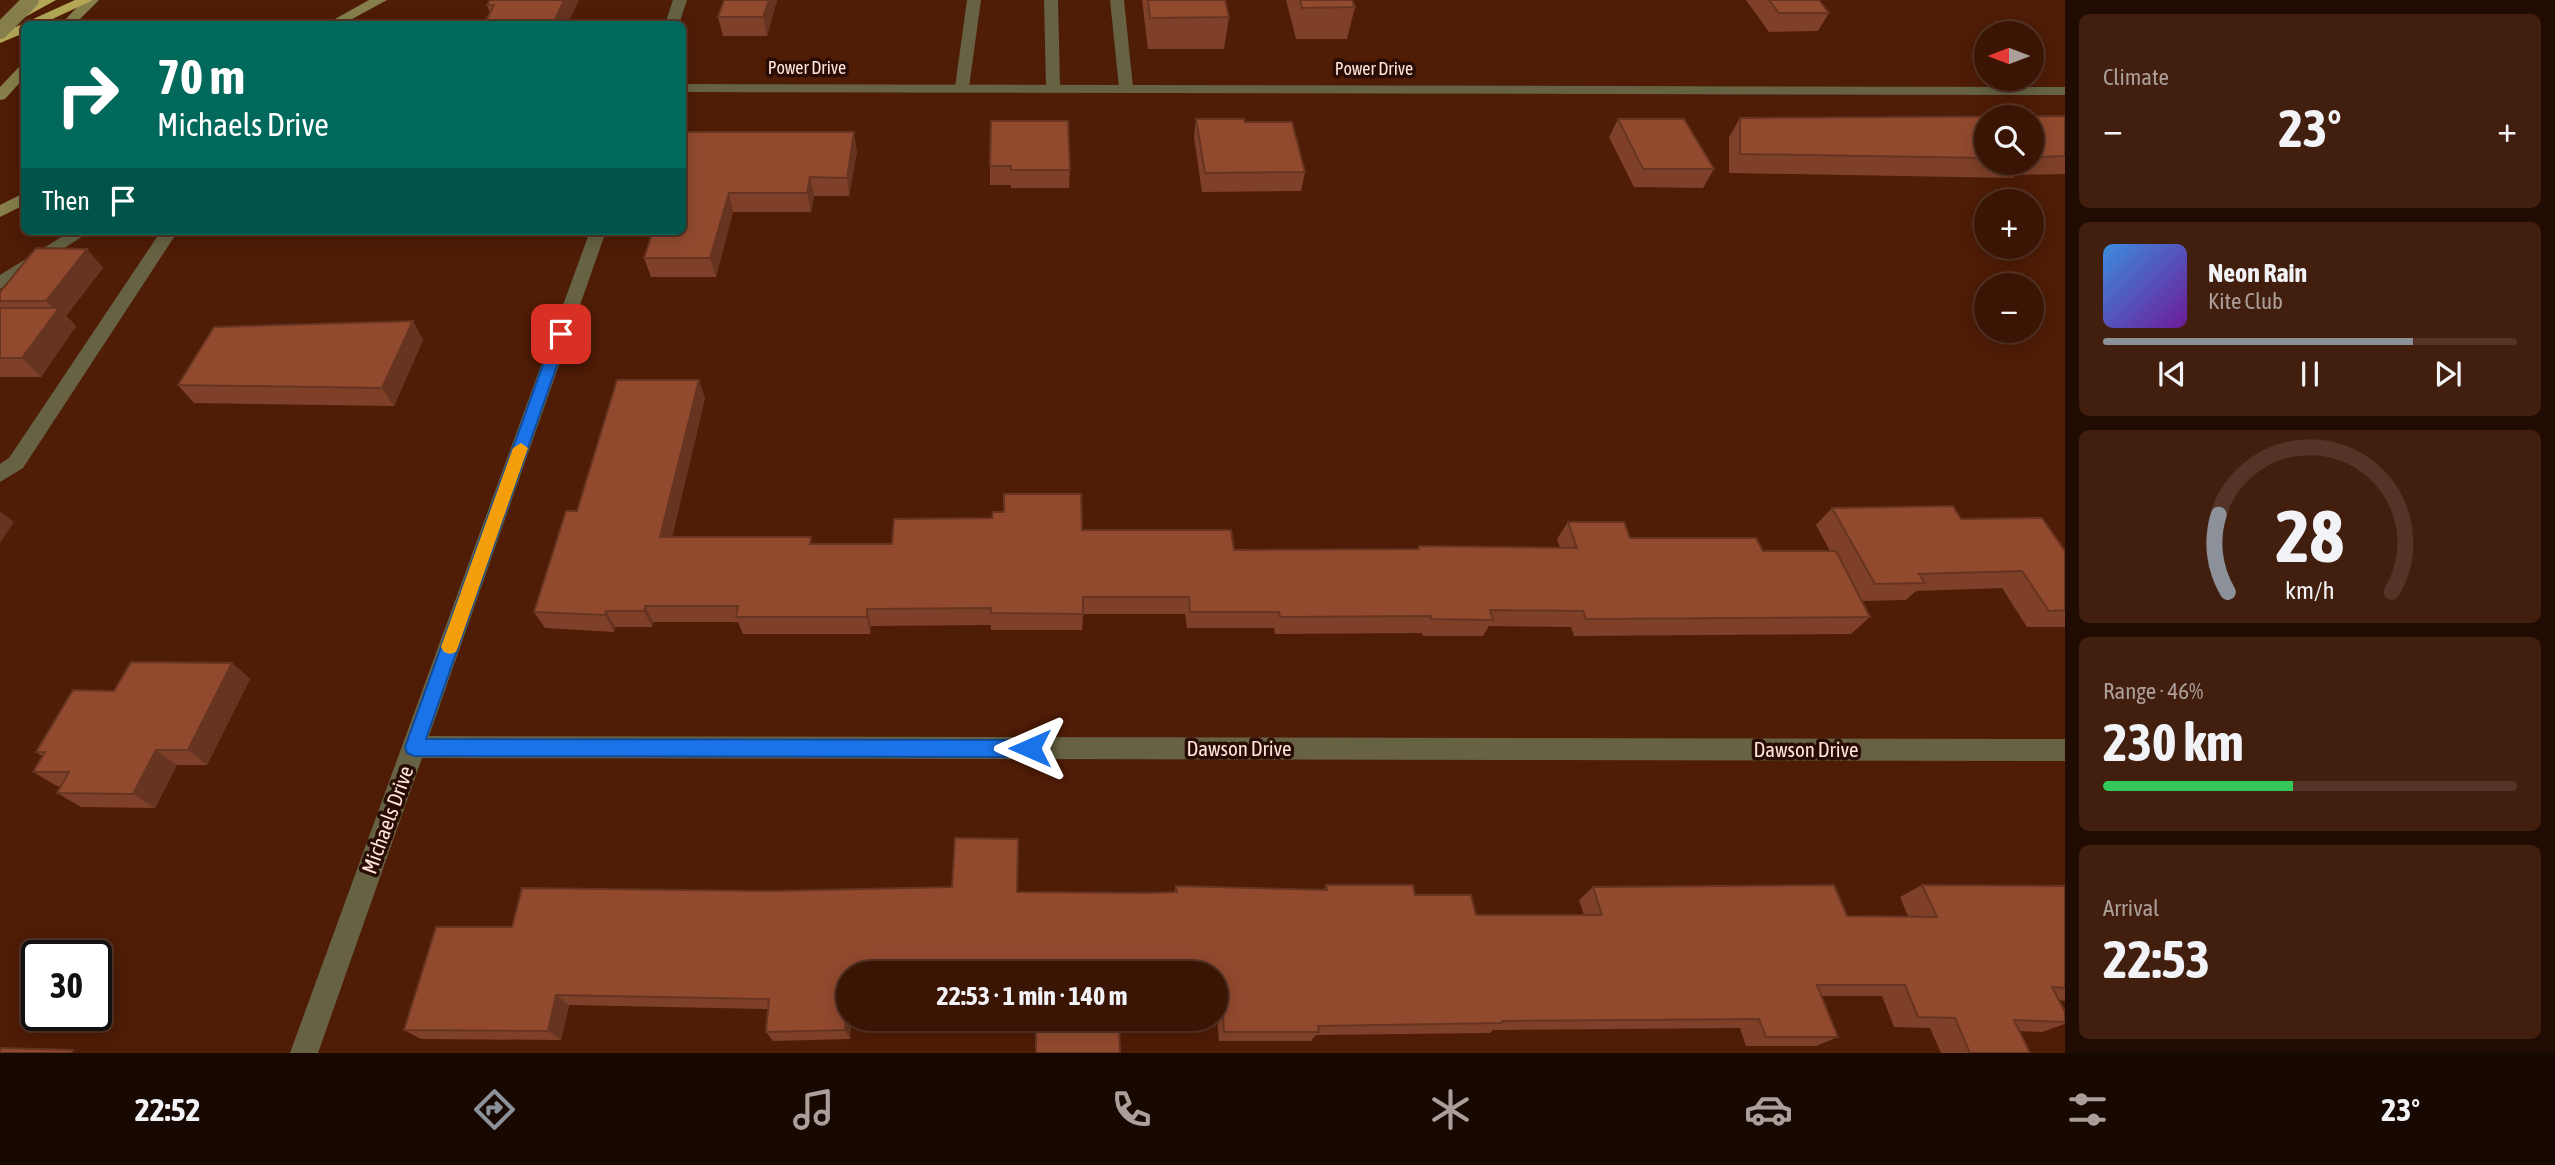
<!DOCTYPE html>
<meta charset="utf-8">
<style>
:root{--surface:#3b1504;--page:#421e0e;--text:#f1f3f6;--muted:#ac9f9a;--line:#543426;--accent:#8c9099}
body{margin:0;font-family:"Asap Condensed",sans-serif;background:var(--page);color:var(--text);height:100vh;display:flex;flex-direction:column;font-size:26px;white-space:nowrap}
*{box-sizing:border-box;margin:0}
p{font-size:23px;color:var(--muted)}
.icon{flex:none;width:38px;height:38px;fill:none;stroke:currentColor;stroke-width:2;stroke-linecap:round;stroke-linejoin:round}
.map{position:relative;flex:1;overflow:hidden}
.panel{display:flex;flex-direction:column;gap:14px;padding:14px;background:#200c02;width:490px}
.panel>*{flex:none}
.top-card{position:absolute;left:21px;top:21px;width:665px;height:214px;border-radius:10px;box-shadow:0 4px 18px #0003,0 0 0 2px var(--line);background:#00695c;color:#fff;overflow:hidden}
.needle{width:46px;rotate:270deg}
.controls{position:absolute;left:1974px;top:21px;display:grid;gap:14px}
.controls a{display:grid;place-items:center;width:70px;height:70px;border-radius:50%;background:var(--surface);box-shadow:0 4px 18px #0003,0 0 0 2px var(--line);font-size:35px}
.speed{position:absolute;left:21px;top:940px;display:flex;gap:14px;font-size:35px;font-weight:700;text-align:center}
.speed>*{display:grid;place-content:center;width:91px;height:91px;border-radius:50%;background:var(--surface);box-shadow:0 4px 18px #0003,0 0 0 2px var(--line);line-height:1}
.speed .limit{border:4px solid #111;border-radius:10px;background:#fff;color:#111}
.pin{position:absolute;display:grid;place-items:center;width:60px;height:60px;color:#fff;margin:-30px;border-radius:14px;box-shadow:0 4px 10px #0006}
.me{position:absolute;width:77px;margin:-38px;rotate:270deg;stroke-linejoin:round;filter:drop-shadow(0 0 5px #0008)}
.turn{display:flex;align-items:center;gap:24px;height:147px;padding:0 21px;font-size:32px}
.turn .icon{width:91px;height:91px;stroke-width:2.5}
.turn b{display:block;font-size:49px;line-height:60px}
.then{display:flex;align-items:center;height:66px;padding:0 21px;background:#0003;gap:14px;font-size:26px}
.big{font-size:52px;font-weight:700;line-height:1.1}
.panel .widget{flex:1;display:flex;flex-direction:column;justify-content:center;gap:10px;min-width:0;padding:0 24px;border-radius:10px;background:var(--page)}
.panel .dial{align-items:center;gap:0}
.dial svg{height:182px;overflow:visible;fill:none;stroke:var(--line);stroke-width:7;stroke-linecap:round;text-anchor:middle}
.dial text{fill:var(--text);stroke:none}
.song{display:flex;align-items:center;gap:21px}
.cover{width:84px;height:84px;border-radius:10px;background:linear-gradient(135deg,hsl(210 70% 55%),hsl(280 70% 35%))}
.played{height:7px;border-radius:4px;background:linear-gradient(90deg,var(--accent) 75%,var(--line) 75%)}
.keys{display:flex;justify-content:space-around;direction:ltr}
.heat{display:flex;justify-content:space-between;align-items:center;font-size:38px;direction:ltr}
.charge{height:10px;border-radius:5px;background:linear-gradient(90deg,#34c759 46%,var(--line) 0)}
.trip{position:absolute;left:836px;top:961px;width:392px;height:70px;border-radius:35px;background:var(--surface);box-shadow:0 4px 18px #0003,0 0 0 2px var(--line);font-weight:700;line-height:70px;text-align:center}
.tab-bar{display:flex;height:112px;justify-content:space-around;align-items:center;background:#180802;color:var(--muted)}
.tab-bar .icon{width:49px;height:49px}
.tab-bar .on{color:var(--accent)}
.tab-bar b{font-size:32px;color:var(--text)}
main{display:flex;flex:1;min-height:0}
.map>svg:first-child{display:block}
</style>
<main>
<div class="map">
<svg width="2065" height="1053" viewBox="0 0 2065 1053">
<rect width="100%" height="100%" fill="#4f1c06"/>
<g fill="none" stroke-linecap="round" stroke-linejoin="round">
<g fill="#666243" fill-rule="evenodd">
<polygon points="967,0 981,0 969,87 962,91 955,87"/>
<polygon points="1044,0 1058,0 1060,87 1053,91 1046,87"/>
<polygon points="1110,0 1124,0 1133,87 1126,91 1119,87"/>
<polygon points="71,231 91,231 0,289 0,275"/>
<polygon points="161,231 178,231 23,468 0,482 0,464 9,458"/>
</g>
<g fill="#666243" fill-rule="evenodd">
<polygon points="673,0 687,0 679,24 665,24"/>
<polygon points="682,84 2065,87 2065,95 682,92"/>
<polygon points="590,231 606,231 429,736 2065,739 2065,761 422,758 318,1053 290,1053"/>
</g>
<g fill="#867f4c" fill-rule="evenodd">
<polygon points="84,0 99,0 75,24 61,24"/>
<polygon points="369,0 387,0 343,24 326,24"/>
<polygon points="24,66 24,78 5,99 0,100 0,87 19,67"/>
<polygon points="24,193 24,205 0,217 0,205"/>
</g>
<g fill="#b4a857" fill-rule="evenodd">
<polygon points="38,0 56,0 16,22 11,23 4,19"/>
<polygon points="75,0 93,0 42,24 24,24 24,33 0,43 0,34"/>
</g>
<polyline stroke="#867f4c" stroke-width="16" points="0,31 31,0"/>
</g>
<g fill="#7e4028" fill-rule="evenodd">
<polygon points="490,0 568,24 490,13 487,5"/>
<polygon points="724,0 777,0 767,36 723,36 718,17"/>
<polygon points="1142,0 1225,0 1229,17 1224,49 1148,49"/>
<polygon points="1286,0 1352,0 1355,7 1347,39 1296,39"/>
<polygon points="1746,0 1819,0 1829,13 1818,31 1769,32"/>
<path d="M2065,116V174L2015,175L2013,178L1729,173V137L1740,118ZM1986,117H2032V163H1986Z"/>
<polygon points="1196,119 1245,122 1305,172 1301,191 1202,192 1194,137"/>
<polygon points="1618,119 1714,169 1703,188 1634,187 1609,137"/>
<polygon points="991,121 1070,170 1069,188 1011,188 1011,185 990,185 990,166"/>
<polygon points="682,132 857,151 849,196 814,196 811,212 733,212 716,277 651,277 644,258 682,231"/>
<polygon points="87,249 103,268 66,316 76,326 41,377 0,377 0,292"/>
<polygon points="413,321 423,340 394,406 194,403 178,385"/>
<polygon points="705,398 672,537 813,544 892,544 1082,530 1234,550 1417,549 1419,546 1560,548 1557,539 1568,522 1630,538 1763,551 1830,551 1816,525 1832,508 1961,519 2065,551 2065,627 2027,627 2002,588 1916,591 1906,600 1861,601 1870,617 1851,634 1574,636 1571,627 1489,626 1483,636 1423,636 1422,633 1275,634 1274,628 1187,628 1185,614 1083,614 1082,630 991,630 991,625 871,626 870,634 743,634 738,622 653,622 652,627 615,627 614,632 545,628 534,612 577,511"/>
<polygon points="232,663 250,679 207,765 177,765 155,808 81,807 57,793 61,786 57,786 33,772 42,756 36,752 114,691"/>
<polygon points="1326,885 1415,895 1476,915 1584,915 1579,900 1593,887 1847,916 1908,916 1900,897 1922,885 2065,886 2065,1001 2059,1000 2065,1012 2065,1024 2042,1032 2019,1031 2030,1053 1941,1053 1930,1028 1894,1027 1882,996 1821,996 1838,1037 1816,1046 1746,1046 1740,1028 1493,1030 1490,1033 1316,1035 1311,1041 1219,1041 1216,1007 1216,973 849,973 850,1039 773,1041 766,1032 768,1009 569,1005 561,1040 421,1039 404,1030 512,927 771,891 1147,893 1174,892 1176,886 1324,890"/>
</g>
<g fill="#663421">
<polygon points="564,0 579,0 568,24 553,24"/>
<polygon points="769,0 777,0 767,36 763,17"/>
<polygon points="854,132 857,151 849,196 847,178"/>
<polygon points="810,177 814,196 811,212 807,193"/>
<polygon points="729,193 733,212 716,277 710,258"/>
<polygon points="87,249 103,268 66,316 76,326 41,377 22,358 56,312 46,301"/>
<polygon points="413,321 423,340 394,406 382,388"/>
<polygon points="699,380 705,398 668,554 660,537"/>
<polygon points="0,511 14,522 0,543"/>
<polygon points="645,606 653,622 652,627 644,611"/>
<polygon points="867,609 871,626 870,634 867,617"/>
<polygon points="606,611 615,627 614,632 605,615"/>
<polygon points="232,663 250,679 207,765 188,750"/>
<polygon points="156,750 177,765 155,808 133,794"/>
<polygon points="556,995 569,1005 561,1040 548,1031"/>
<polygon points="847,1002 849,1005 849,1018 852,1018 850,1039 845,1030"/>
</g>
<g fill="#924a2f" stroke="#663421" stroke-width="2">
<polygon points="490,0 564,0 553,24 484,24 494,5 487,5"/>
<polygon points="724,0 769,0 763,17 718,17"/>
<polygon points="1148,0 1225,0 1229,17 1150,18"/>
<polygon points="1300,0 1352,0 1355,7 1302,8"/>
<polygon points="1769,0 1819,0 1829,13 1779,13"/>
<polygon points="2065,116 2065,156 2032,157 2032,117 1986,117 1986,158 1740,154 1740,118"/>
<polygon points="1196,119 1244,119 1245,122 1292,122 1305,172 1205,173"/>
<polygon points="1618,119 1684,119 1714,169 1643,169"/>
<polygon points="991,121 1068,121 1070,170 1011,170 1011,166 990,166"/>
<polygon points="682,132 854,132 847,178 810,177 807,193 729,193 710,258 644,258 653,231 682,231"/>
<polygon points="36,248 87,249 46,301 0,301 0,292"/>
<polygon points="0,308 59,308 22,358 0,358"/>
<polygon points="413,321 382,388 178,385 214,327"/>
<polygon points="617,380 699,380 660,537 811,537 810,544 892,544 894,519 992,518 993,512 1004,512 1004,494 1081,494 1082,530 1231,530 1234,550 1419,549 1419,546 1577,548 1568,522 1624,522 1630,538 1756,538 1763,551 1836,551 1870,617 1586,619 1583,611 1490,610 1493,620 1431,619 1431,616 1280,617 1279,612 1190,612 1189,597 1083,597 1083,614 991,613 991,608 867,609 867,617 736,617 738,606 645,606 644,611 606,611 605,615 534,612 566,511 577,511"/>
<polygon points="1953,506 1961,519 2042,518 2065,551 2065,610 2049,611 2022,571 1919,574 1925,583 1875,584 1832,508"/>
<polygon points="131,662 232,663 188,750 156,750 133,794 57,793 69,772 33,772 45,752 36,752 73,690 114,691"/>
<polygon points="955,838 1018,839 1017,892 1147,893 1177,892 1176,886 1327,890 1326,885 1413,885 1415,895 1471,895 1476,915 1602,915 1593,887 1834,885 1847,916 1937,917 1922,885 2065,886 2065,988 2052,987 2065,1012 2065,1022 2014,1020 2030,1053 1970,1053 1955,1018 1918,1017 1905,985 1817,985 1838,1037 1766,1037 1759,1019 1502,1021 1502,1023 1318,1026 1319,1032 1224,1032 1222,997 1216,996 1216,973 849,973 849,1002 847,1002 845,1030 766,1032 769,999 556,995 548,1031 404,1030 436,927 512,927 522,888 771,891 952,887"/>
<polygon points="1036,1018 1119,1018 1120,1053 1036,1053"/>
<polygon points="0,1048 73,1050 71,1053 0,1053"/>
</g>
<polygon fill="#1a73e8" stroke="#114b97" stroke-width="2" points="561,329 568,334 426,739 1030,740 1036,743 1039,748 1036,754 1030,757 414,756 407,753 405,747 554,334"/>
<polygon fill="#f59e0b" points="521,443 528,448 458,647 456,652 450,654 444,652 441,647 513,448"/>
<g text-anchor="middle" stroke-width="7" stroke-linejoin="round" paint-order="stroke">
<g font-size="18" fill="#fee4db" stroke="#290c03">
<text x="807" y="74">Power Drive</text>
<text x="1374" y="75">Power Drive</text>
</g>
<g font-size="21" fill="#fee4db" stroke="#290c03">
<text x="1239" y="756">Dawson Drive</text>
<text x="1806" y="757">Dawson Drive</text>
<text transform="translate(388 820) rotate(-70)" y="7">Michaels Drive</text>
</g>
</g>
</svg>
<div class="controls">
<a><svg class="needle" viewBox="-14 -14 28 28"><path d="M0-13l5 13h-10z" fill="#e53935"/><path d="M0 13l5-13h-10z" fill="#ac9f9a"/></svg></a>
<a><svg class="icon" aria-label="search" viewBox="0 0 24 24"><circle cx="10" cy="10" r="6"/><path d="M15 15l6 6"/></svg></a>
<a>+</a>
<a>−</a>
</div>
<div class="speed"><div class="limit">30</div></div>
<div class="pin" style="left:561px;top:334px;background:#d93025"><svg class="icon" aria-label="arrive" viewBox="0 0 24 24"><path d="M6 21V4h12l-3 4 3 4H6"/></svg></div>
<svg class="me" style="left:1030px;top:748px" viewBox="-20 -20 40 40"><path d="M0-17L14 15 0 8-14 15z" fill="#1a73e8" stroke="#fff" stroke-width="4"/></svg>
<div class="trip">22:53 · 1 min · 140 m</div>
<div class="top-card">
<div class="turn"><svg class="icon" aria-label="right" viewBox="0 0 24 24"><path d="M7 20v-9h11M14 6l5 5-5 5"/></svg><div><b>70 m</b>Michaels Drive</div></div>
<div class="then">Then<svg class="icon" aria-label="arrive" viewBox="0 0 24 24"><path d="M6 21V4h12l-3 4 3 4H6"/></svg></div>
</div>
</div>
<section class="panel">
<div class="widget"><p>Climate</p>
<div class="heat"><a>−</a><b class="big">23°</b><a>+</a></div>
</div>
<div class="widget">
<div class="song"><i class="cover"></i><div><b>Neon Rain</b><p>Kite Club</p></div></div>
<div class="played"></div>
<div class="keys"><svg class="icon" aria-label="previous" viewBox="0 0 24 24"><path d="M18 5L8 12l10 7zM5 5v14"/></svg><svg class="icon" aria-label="pause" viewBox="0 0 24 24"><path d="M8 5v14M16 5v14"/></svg><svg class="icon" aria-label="next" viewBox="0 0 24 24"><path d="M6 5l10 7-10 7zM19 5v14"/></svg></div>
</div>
<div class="widget dial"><svg viewBox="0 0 100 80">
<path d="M14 69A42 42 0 1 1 86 69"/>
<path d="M14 69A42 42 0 0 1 10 35" stroke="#8c9099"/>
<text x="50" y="56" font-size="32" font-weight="700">28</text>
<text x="50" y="72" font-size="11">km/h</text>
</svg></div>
<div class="widget"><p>Range · 46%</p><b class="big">230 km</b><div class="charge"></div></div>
<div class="widget"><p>Arrival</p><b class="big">22:53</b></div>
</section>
</main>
<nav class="tab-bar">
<b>22:52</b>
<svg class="icon on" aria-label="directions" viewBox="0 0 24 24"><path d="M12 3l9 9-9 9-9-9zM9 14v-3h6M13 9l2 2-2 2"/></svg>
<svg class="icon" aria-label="music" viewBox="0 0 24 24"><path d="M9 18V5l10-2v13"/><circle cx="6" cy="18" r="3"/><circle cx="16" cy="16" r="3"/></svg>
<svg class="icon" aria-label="phone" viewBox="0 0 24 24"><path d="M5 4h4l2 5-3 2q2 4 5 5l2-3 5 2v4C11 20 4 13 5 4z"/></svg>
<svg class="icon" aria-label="climate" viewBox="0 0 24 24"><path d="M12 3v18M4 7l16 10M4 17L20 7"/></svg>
<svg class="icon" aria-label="car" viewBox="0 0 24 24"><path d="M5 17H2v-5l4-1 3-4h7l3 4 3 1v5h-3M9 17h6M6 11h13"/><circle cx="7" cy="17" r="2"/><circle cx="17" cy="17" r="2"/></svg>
<svg class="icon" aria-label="filters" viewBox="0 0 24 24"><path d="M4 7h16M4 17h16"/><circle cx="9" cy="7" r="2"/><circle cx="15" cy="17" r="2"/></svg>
<b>23°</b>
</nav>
